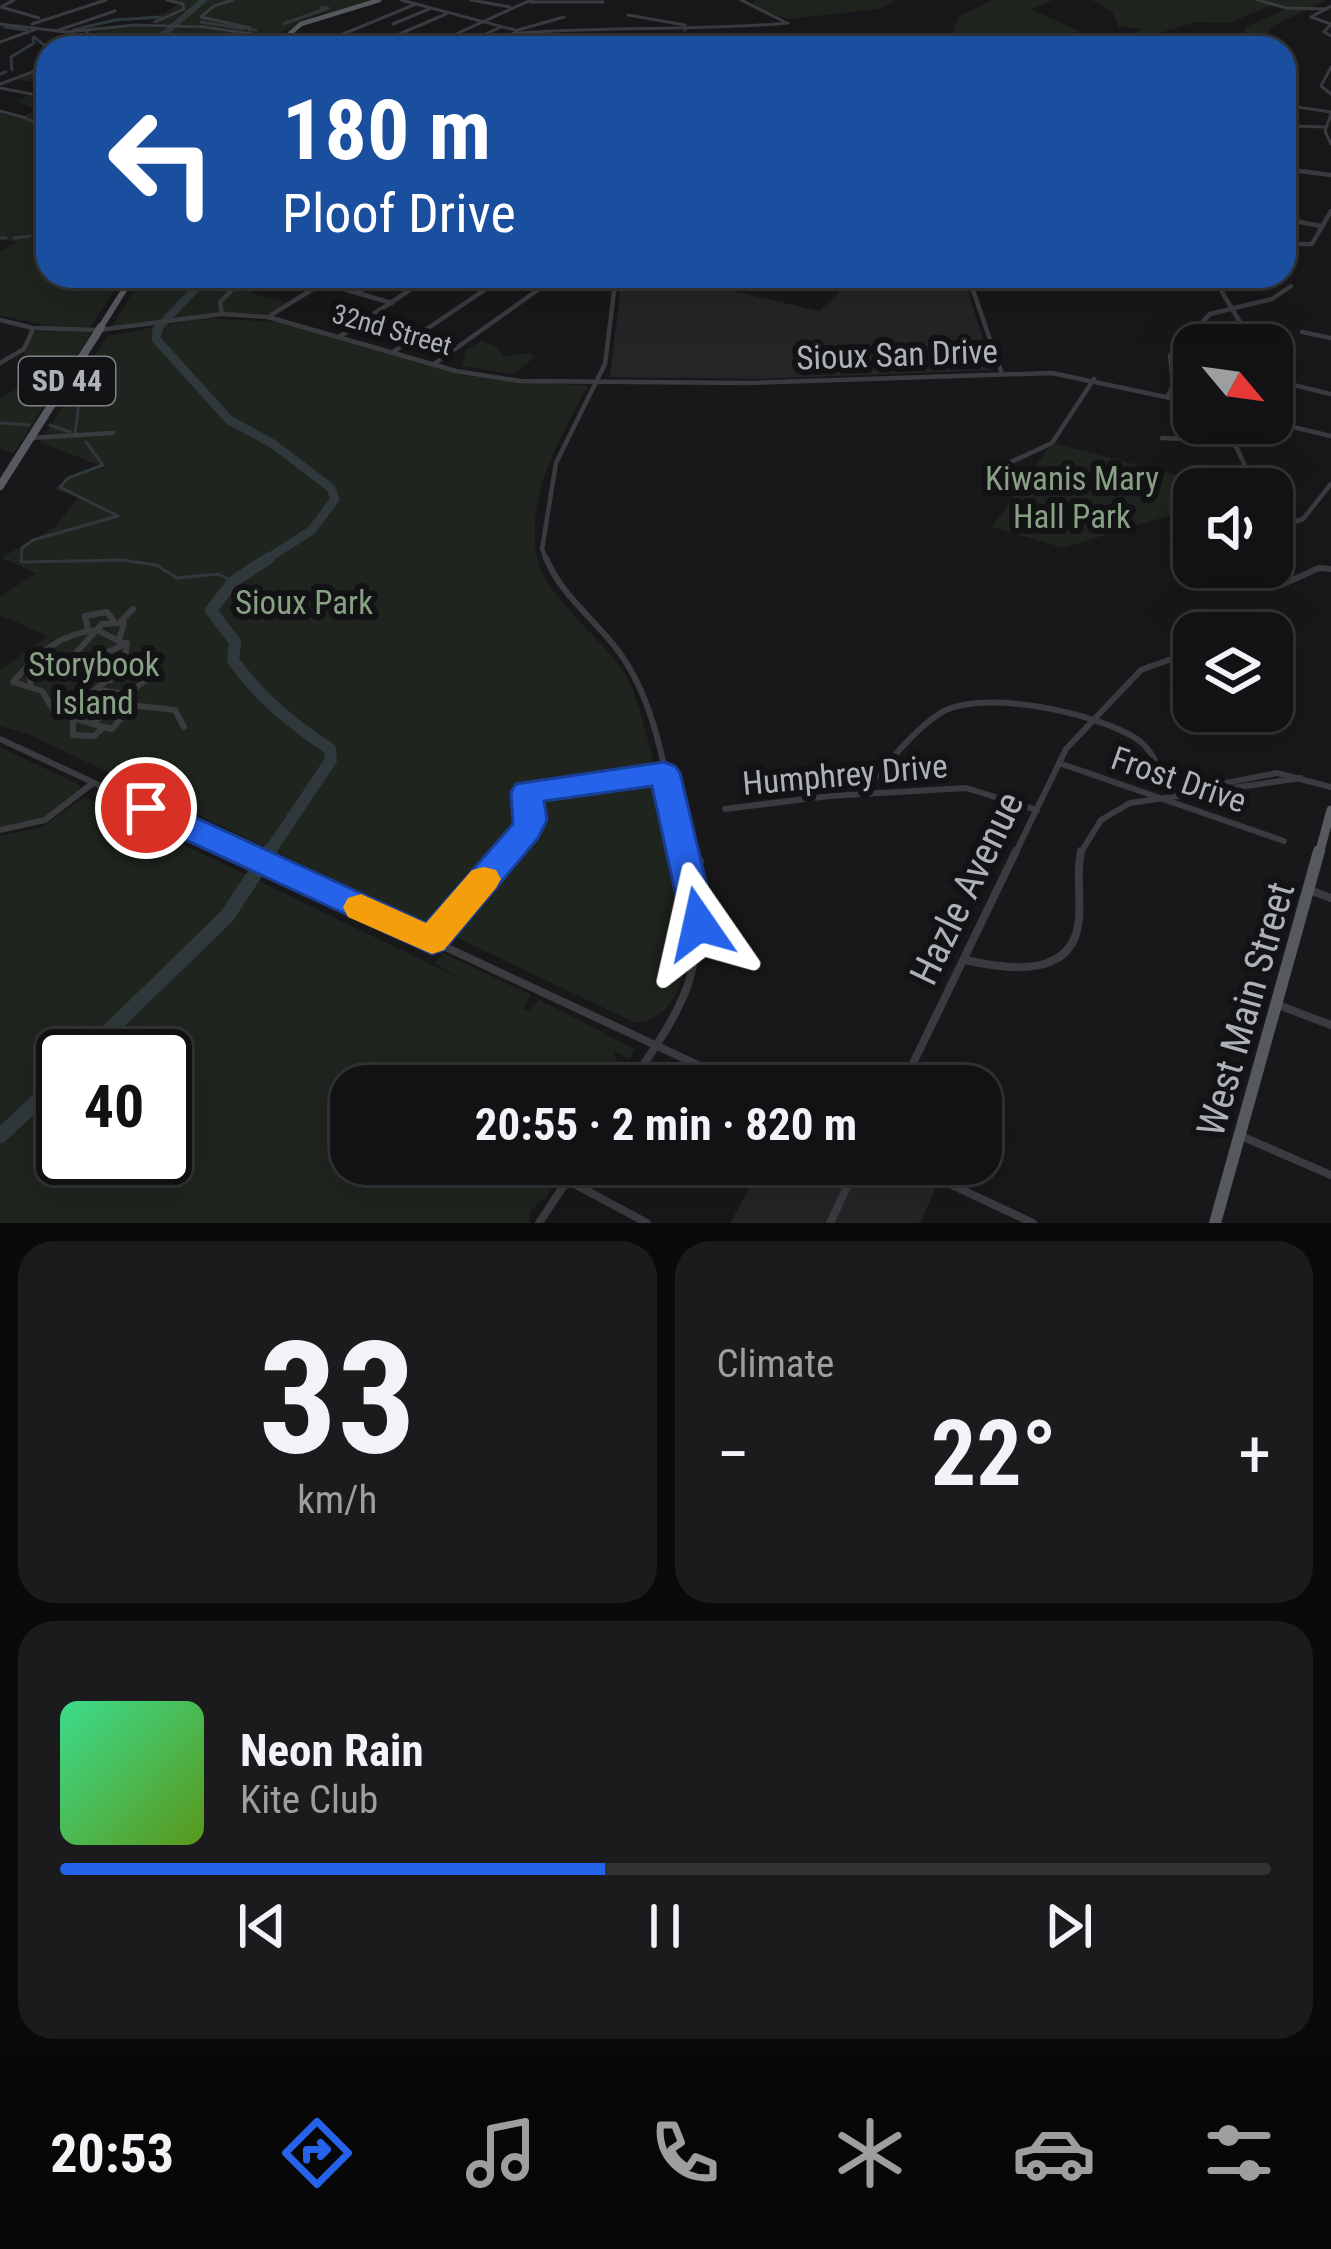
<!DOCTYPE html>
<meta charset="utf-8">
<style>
:root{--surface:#121214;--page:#1b1b1d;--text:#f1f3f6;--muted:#9c9ea0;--line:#313234;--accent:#2563eb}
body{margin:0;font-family:"Roboto Condensed",sans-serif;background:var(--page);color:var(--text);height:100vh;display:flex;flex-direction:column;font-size:45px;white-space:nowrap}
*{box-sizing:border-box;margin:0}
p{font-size:39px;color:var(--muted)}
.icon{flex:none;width:66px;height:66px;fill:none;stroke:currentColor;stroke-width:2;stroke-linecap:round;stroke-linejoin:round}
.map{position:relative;height:1223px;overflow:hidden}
.panel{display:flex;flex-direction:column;gap:18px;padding:18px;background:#0a0a0b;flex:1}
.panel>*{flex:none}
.banner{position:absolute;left:36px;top:36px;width:1260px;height:252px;border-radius:36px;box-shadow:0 12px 48px #0002,0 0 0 3px var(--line);background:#1a4fa0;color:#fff;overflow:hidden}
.needle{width:78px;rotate:119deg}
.tools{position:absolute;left:1173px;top:324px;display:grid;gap:24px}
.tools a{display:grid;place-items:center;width:120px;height:120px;border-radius:24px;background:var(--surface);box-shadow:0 12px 48px #0002,0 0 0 3px var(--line);font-size:60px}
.speed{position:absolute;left:36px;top:1029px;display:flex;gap:24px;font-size:60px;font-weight:700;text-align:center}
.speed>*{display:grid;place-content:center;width:156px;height:156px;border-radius:50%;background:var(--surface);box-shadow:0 12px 48px #0002,0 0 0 3px var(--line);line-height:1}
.speed .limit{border:6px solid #111;border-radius:18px;background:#fff;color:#111}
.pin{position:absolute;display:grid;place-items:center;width:102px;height:102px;color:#fff;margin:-51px;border:6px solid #fff;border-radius:50%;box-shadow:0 3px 12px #0007}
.me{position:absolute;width:132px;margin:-66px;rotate:349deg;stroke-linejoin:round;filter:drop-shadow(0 0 9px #0008)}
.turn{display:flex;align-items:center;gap:42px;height:252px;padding:0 48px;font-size:54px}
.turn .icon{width:156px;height:156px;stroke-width:2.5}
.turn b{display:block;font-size:84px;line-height:102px}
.big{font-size:90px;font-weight:700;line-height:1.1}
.panel .tile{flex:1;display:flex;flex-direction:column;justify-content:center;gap:18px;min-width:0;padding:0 42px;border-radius:36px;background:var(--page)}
.panel .dial{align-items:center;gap:0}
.dial b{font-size:156px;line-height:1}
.song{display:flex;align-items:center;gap:36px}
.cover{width:144px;height:144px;border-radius:18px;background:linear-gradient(135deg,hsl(150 70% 55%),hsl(90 70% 35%))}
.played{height:12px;border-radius:6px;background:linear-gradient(90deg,var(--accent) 45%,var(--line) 45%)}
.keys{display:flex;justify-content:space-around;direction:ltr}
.heat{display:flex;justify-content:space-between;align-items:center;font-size:66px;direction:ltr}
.panel .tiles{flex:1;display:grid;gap:18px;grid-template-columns:1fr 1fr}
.tile:last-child{grid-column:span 2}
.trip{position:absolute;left:330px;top:1065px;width:672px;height:120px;border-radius:36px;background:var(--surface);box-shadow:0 12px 48px #0002,0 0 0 3px var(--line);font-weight:700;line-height:120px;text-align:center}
.dock{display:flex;height:192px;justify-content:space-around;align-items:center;background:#070708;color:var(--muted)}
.dock .icon{width:84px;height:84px}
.dock .on{color:var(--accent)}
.dock b{font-size:54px;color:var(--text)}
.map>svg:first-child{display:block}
</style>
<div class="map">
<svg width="1331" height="1223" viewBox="0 0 1331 1223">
<rect width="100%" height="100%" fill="#18181a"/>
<g fill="#242527">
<polygon points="622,276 669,276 819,311 857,276 963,276 993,370 756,379 610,377"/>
<polygon points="763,1164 892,1164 937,1185 920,1223 730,1223"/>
</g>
<g fill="#1f241e" fill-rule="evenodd">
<polygon points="167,0 371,0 316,16 273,36 219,27 148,23 179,4"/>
<polygon points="755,0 895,0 881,9 788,19 750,7"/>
<path d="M993,0H1053L1031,9L1081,32L1053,34L1058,40C1045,42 1033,36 1019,36C995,36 976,47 951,37L958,17Z"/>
<polygon points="1092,0 1326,0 1271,27 1261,45 1249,43 1244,28 1286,9 1270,6 1228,23 1197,22 1145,37 1146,48 1124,46 1120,40 1142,29 1119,27 1112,12"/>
<polygon points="132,27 216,29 268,42 264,48 95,48 96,31"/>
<polygon points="48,67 48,276 123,276 91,327 52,327 0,315 0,251 18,242 0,239 0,113 18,118 38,110 17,102 43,85 16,79"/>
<polygon points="142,276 254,276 252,281 269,282 252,293 287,302 267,314 219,313 112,327"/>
<path d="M204,318L279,322L467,376L588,386C560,437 525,497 537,557C546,600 608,641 629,681C645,710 690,915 688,948C686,980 671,1020 636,1023L28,734L0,726V670L48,636L0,615V597L36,573L1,558L55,527L78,498L54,489L78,474L106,468L40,442L107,336Z"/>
<polygon points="40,331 92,332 13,454 0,449 0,398 52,370 23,353 34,333"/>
<polygon points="481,341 496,347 505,357 529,353 536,356 514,374 462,366 466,350"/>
<polygon points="1052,443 1232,489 1194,489 1194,508 1063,548 992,527"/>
<polygon points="0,747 80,785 79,790 42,818 0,827"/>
<path d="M85,797L463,980L434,963L443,953L531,995L523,1008L529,1011L540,1000L635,1049L630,1059L613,1051L621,1069L611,1086H351V1164H560L551,1181L562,1164H569L546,1197L529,1212L530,1223H0V836L42,827ZM165,1056V1158H63V1056Z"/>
</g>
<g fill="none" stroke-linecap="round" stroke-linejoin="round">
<g stroke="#2f393c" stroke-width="3">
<polyline points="201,22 244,29"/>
<polyline points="283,24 328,8 321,7"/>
<polyline points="5,27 27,30"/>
<polyline points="73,30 115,20 160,17"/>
<polyline points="249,30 256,30"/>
<polyline points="34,37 48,48"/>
<polyline points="12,70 11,57 34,43 33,38"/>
<polyline points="0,74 6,72"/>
<polyline points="28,120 48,125"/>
<polyline points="0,238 6,238"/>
<polyline points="14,238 30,236"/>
<polyline points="0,423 29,425"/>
<polyline points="50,425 70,432"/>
<polyline points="75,434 81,385"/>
<polyline points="86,442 103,465 68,478 60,487 118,516 33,540 22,548 21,562 122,560 156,565 177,578 218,574 234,582"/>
</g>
<polyline stroke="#2f393c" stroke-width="6" points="154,48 153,43 204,0"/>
<polyline stroke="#2f393c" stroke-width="8" points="156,330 208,276"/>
<polyline stroke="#2f393c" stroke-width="9" points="159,327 156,339 229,420 273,444 331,488 335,499 312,530 264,561"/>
<path stroke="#2f393c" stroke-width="12" d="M268,854L331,760L330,749C292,724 259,697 233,660L235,642L211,610L234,581L269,558"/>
<g stroke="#2f393c" stroke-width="15">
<polyline points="83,1056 227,916 270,851"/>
<polyline points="0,1136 63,1077"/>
</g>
<g stroke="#393b3e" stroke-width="3">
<polyline points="14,0 1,7 39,18"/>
<polyline points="233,0 214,6 201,17 250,28"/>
<polyline points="401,0 515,30 533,48"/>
<polyline points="471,0 510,7"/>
<polyline points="741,0 785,22"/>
<polyline points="1258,0 1286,8 1327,9"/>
<polyline points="531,2 603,2"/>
<polyline points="1331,6 1311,17 1331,24"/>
<polyline points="628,15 685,25 685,30"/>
<polyline points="155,22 184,9 183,4 167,0"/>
<polyline points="0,24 66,32 136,25 204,27 281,38"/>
<polyline points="32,24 106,0"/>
<polyline points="393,24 429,9"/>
<polyline points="1331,24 1324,32 1331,36"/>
<polyline points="59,30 115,11"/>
<polyline points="518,30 564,17"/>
<polyline points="86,31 93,40 90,48"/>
<path d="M519,33C609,26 698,31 788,23"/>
<polyline points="477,38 501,27"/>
<polyline points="444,41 482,48"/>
<polyline points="493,41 517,32"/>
<polyline points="0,42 36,29"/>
<polyline points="309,48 416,4"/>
<polyline points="367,48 446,14"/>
<polyline points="425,48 531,0"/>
<polyline points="543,48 592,39 684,48"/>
<polyline points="1331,67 1321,86 1331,94"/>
<polyline points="0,84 48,66"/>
<polyline points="0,88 31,94"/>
<polyline points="1284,105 1331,112"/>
<polyline points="0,111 26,118"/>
<polyline points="1331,114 1325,131 1331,144"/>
<polyline points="1284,140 1294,126 1325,127"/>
</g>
<g stroke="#393b3e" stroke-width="4.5">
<polyline points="1284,169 1331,175"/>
<polyline points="1284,219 1321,226"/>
<polyline points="1284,244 1312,244 1331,211"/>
<polyline points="968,276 1002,374"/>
<polyline points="1232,276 1222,292 1247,334 1245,345"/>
<polyline points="326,284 392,303"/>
<polyline points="357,293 385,276"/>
<polyline points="222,314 220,302 231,291 233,276"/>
<polyline points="271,315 334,276"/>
<polyline points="0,320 33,328 99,330 222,314 268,317 456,371 520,381 749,383 1052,373 1194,403"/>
<polyline points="1302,332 1331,338"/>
<polyline points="339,337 431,276"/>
<polyline points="393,352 505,276"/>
<polyline points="0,363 24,349 33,329"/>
<polyline points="434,364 539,289 545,282 540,276"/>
<polyline points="1285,383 1331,394"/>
<polyline points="1168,396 1173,385 1170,355 1210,314 1272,299 1291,286"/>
<polyline points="1272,422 1331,436"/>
<polyline points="1225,423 1248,472 1247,489"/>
<polyline points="31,438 113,433"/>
<polyline points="1162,438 1232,441"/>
<polyline points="996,469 1052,443 1094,379"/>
<polyline points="1272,529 1303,519 1331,484"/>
<polyline points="547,561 542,549 556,463 605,364 616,276"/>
</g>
<g stroke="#393b3e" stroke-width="6">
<path d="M546,558C562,597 595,619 619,652C660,708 667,789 683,854"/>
<polyline points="1211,567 1281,585 1319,568 1331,569"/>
<polyline points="122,620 133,609"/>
<polyline points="88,630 85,616 107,612 113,620"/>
<path d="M97,630L127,645L123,667L64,715L53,709L42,691L13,682C36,655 60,633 97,630Z"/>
<polyline points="76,653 102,624 124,623 120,637"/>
<polyline points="104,654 127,643"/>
<polyline points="38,660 46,655 50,661"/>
<polyline points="108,662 126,659"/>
<polyline points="95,678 110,680"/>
<polyline points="31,686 29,674 50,661"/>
<polyline points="99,690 119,693 122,699"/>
<polyline points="131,705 175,710 184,727"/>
<polyline points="64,715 92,724"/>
<polyline points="124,715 112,729 92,724 148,678 139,662 125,664"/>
<polyline points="73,720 73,735 94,736 104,727"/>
<polyline points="0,739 247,854"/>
<polyline points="1059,763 1284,841"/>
<polyline points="1174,793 1277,773 1331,787"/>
<path d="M860,794C884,769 910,733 939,714C980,687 1097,713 1137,739C1154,750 1162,776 1171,794"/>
<polyline points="725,809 829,796 966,788 1037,810"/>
<polyline points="0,830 45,820 93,783"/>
<polyline points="506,854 531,820 527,792 665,773"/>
<polyline points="1015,854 1066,749 1141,670 1188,653"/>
<polyline points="1080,854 1101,820 1130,803 1301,778"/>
</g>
<g stroke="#393b3e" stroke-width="8">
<polyline points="240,851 743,1086"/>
<polyline points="687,862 700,861"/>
<polyline points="1309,890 1331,898"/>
<polyline points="432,940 509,851"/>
<path d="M965,960C1009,970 1075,979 1079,918C1081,895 1076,873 1081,851"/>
<polyline points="1278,1005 1331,1025"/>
<path d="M629,1086C693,992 711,965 683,851"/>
<polyline points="902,1086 1016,851"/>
<polyline points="1241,1136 1331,1175"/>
<polyline points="907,1164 1033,1223"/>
<polyline points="567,1180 647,1223"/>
<polyline points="539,1223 578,1164"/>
<polyline points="830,1223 858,1164"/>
</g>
<polyline stroke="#56595d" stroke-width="4.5" points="273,48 301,24 379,0"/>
<polyline stroke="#56595d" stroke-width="6" points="99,330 133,276"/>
<polyline stroke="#56595d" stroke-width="8" points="0,486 101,327"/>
<polyline stroke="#56595d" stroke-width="9" points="1319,854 1331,810"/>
<polyline stroke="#56595d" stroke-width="12" points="1215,1223 1319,851"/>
</g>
<polygon fill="#2563eb" stroke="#184099" stroke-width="3" points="664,762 675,766 680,773 716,924 711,934 699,938 687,934 682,924 652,786 544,801 547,820 538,838 444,950 432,954 134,816 130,808 134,800 157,800 426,923 513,824 511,792 516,784"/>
<polygon fill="#f59e0b" points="484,867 496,870 501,879 496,888 444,950 432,954 348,917 343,907 348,898 361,894 426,923 472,870"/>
<g text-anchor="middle" stroke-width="12" stroke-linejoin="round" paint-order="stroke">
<g font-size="27" fill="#acb2b8" stroke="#131315">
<text transform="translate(392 330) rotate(16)" y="9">32nd Street</text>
</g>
<rect fill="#131315" stroke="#7e8287" stroke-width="3" x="19" y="357" width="96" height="48" rx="9"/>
<g font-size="30" font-weight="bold" fill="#acb2b8">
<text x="67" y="391">SD 44</text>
</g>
<g font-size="33" fill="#acb2b8" stroke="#131315">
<text transform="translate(897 354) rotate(-2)" y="12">Sioux San Drive</text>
<text transform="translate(845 774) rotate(-5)" y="12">Humphrey Drive</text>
<text transform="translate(1179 779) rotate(19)" y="12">Frost Drive</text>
</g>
<g font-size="33" fill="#88a185" stroke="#131315">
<text x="1072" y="490">Kiwanis Mary<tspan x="1072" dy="38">Hall Park</tspan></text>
<text x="304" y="614">Sioux Park</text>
<text x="94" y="676">Storybook<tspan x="94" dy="38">Island</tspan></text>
</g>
<g font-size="39" fill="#acb2b8" stroke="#131315">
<text transform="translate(966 888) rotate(-64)" y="14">Hazle Avenue</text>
<text transform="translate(1245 1009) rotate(-74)" y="14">West Main Street</text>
</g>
</g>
</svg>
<div class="tools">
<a><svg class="needle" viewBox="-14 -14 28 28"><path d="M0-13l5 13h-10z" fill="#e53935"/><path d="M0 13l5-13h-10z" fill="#9c9ea0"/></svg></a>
<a><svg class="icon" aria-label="sound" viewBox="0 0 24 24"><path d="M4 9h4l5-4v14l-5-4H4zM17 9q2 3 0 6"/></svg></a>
<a><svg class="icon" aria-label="layers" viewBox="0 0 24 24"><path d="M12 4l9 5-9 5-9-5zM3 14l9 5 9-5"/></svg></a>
</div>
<div class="speed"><div class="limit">40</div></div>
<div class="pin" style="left:146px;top:808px;background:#d93025"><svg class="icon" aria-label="arrive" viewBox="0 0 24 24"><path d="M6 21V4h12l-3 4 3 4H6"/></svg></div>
<svg class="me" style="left:699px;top:924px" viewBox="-20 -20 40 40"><path d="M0-17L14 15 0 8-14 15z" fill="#2563eb" stroke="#fff" stroke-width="4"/></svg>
<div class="trip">20:55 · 2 min · 820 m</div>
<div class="banner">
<div class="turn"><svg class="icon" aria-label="left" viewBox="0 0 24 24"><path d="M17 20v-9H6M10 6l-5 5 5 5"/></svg><div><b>180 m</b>Ploof Drive</div></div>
</div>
</div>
<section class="panel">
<div class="tiles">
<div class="tile dial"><b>33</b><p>km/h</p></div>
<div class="tile"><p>Climate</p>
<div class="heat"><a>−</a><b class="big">22°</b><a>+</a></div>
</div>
<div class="tile">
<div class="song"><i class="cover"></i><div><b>Neon Rain</b><p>Kite Club</p></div></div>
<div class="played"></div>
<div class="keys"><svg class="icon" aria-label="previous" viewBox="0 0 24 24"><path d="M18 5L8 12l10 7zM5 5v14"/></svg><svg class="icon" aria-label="pause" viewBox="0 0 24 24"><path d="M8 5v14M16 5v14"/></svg><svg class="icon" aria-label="next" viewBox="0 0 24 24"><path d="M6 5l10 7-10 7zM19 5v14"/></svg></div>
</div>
</div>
</section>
<nav class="dock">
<b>20:53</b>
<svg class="icon on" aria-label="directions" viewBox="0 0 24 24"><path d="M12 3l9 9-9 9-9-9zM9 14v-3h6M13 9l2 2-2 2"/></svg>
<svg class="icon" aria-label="music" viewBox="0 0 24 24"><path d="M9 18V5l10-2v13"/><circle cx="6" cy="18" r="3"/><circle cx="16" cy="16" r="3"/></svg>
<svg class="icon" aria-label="phone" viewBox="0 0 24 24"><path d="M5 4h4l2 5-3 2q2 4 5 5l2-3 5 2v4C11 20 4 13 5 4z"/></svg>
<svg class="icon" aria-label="climate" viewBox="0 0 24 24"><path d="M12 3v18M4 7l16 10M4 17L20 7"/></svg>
<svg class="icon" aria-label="car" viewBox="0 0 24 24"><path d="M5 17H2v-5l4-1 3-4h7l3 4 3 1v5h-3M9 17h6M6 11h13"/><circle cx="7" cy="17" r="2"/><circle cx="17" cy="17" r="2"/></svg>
<svg class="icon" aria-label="filters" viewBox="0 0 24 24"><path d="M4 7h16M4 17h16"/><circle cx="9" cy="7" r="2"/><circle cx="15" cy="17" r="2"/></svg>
</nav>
